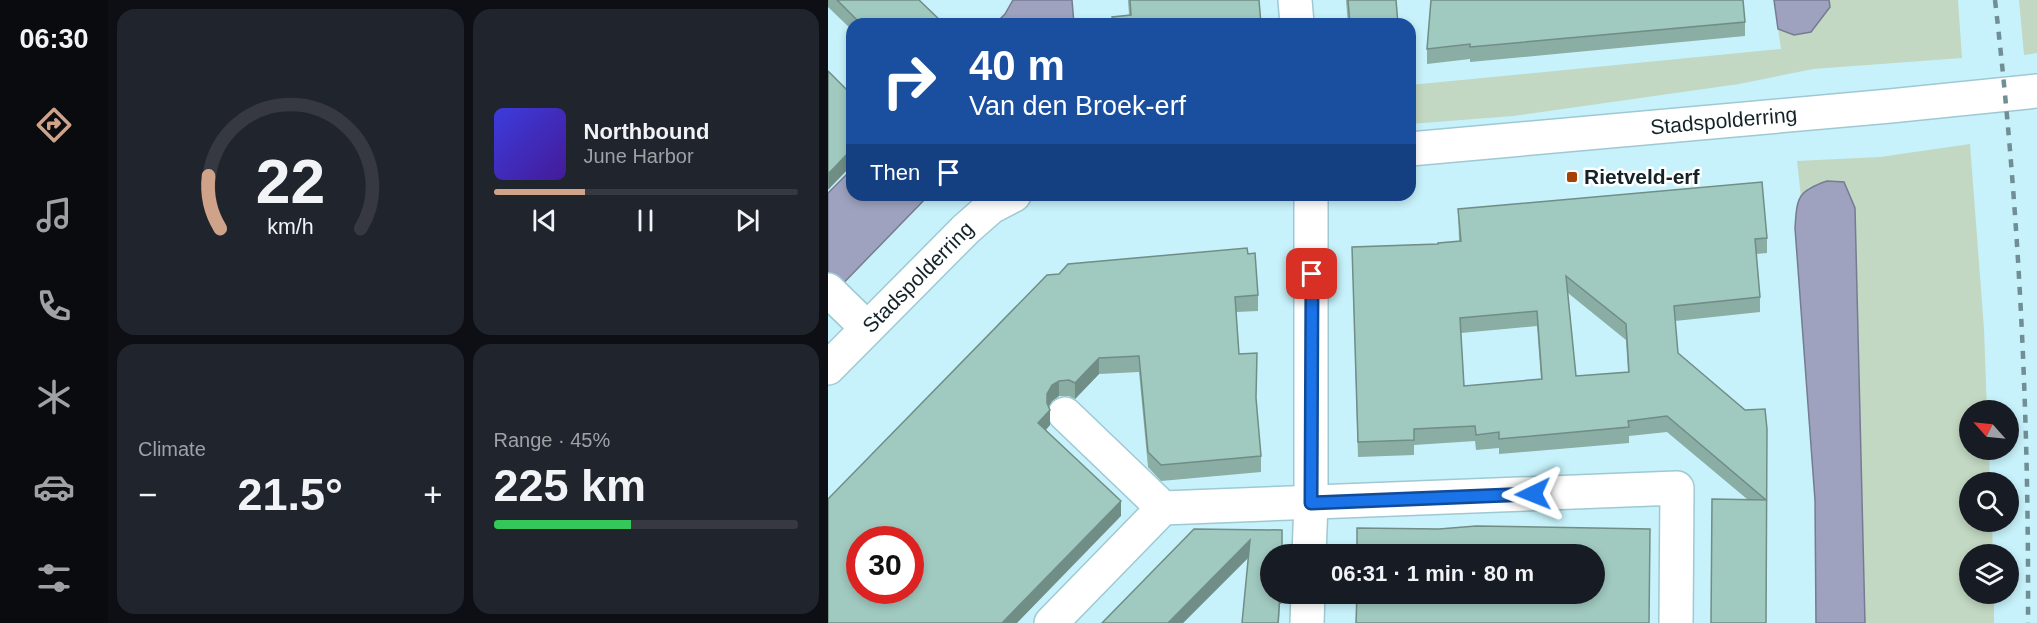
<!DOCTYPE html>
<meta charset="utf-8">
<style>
:root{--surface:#171b24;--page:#20242c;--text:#f1f3f6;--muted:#9ea1a6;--line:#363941;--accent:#cfa38a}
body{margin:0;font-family:Arial,sans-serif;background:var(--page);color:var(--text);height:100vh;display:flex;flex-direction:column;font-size:22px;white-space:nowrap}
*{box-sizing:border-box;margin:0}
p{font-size:20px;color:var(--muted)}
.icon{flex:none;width:33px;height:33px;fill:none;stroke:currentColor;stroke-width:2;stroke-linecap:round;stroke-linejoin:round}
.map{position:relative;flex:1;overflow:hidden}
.side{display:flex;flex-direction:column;gap:9px;padding:9px;background:#0d0f14;width:720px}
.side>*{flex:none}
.top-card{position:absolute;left:18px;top:18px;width:570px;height:183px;border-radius:18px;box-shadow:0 3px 9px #0003;background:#1a4fa0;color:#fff;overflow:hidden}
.needle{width:39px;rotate:297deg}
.buttons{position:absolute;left:1131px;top:400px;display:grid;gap:12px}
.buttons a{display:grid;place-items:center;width:60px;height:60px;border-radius:50%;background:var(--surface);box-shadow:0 3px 9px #0003;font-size:30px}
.speed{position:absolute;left:18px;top:526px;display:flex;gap:12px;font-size:30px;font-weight:700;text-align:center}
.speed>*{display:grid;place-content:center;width:78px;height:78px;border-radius:50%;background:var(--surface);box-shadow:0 3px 9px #0003;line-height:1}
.speed .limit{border:9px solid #d22;background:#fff;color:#111}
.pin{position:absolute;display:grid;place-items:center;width:51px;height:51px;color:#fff;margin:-26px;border-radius:12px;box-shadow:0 3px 9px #0006}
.me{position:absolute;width:66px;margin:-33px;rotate:268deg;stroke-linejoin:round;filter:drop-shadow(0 0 4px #0008)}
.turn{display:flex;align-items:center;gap:21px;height:126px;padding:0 24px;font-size:27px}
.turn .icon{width:78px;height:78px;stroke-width:2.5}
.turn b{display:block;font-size:42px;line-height:51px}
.then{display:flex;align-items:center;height:57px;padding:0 24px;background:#0003;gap:12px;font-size:22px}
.big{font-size:45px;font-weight:800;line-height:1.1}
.side .widget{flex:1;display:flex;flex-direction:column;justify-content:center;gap:9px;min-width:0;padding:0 21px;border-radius:18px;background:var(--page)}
.side .dial{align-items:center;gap:0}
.dial svg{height:156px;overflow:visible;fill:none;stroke:var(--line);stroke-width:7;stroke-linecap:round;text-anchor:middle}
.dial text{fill:var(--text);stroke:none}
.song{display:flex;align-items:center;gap:18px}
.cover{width:72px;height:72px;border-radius:9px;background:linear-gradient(135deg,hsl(240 70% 55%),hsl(260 70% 35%))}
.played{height:6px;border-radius:3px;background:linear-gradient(90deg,var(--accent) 30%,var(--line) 30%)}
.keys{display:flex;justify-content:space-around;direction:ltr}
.heat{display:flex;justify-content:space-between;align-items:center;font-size:33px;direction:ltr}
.charge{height:9px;border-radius:4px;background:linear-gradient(90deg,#34c759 45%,var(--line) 0)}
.side .tiles{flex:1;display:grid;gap:9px;grid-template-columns:repeat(2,1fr)}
.trip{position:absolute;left:432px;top:544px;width:345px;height:60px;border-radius:30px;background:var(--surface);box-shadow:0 3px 9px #0003;font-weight:800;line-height:60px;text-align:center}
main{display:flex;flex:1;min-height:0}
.tab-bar{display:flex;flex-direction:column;width:108px;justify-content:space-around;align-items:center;background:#090b0e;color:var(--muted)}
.tab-bar .icon{width:42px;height:42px}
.tab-bar .current{color:var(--accent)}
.tab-bar b{font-size:27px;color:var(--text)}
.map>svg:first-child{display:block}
</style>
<main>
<nav class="tab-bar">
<b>06:30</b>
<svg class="icon current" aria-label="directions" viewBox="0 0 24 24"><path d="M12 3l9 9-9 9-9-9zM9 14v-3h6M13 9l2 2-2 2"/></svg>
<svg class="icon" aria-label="music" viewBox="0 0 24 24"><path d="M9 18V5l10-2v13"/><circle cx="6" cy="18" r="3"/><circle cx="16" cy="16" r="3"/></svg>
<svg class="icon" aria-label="phone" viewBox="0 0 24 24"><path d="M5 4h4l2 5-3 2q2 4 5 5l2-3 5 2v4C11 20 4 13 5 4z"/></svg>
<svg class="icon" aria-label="climate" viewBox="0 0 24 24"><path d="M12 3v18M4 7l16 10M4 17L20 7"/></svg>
<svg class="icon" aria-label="car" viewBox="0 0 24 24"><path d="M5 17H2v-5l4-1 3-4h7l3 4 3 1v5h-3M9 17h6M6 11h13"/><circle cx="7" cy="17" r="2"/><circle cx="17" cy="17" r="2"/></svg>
<svg class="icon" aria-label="filters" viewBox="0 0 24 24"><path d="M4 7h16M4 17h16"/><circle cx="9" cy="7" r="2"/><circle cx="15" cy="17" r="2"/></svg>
</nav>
<section class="side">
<div class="tiles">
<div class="widget dial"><svg viewBox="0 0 100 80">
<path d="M14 69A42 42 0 1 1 86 69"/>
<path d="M14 69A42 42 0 0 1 8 42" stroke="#cfa38a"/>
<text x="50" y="56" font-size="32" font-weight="700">22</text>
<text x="50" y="72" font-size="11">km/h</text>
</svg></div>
<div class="widget">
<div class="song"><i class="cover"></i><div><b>Northbound</b><p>June Harbor</p></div></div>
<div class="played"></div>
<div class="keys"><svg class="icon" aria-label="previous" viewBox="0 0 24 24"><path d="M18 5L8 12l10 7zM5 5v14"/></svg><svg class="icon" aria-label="pause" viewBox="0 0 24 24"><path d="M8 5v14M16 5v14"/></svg><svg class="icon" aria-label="next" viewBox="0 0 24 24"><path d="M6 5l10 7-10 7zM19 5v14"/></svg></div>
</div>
<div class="widget"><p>Climate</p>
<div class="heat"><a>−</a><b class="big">21.5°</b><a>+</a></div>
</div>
<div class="widget"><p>Range · 45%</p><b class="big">225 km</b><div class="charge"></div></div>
</div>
</section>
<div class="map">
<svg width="1209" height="623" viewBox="0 0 1209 623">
<rect width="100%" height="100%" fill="#c7f2fb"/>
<g fill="#c2d8c2">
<polygon points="1001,0 1130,0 1134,58 985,69 911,84 685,116 582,124 582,85 953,49 950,29 966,35 1002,7"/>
<polygon points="1191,0 1209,0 1209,53 1196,55"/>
<polygon points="1142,144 1156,329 1159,411 1142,411 1142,450 1161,450 1162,483 1142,483 1142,522 1164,522 1165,555 1142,555 1142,594 1166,594 1166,623 1037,623 1027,208 999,181 981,187 973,197 969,161 1052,157"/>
</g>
<g fill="#9fa2be" stroke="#757c91" stroke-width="1.5">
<polygon points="185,0 244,0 246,24 167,24 177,14"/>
<polygon points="946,0 1001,0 1002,7 983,32 966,35 950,29"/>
<polygon points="24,169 24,195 101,195 0,299 0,193"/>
<path d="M999,181L1016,182L1027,208L1037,623H988L987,500L967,228C969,198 969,191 999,181Z"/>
</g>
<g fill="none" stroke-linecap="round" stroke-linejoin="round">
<defs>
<g id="street">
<polyline points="467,0 469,24"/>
<polyline points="0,290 39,328"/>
<polyline points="237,414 335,508"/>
<polyline points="481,555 483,503 483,195"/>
<polyline points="223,623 335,508 849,488 848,623"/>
<polyline points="479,623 480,594"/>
</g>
<g id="secondary">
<path id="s1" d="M582,149L1062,106L1209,91"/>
<path id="s2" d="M0,368L138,229L163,207L186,195"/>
</g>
</defs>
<use href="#street" stroke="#9fc9d2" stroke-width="36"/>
<use href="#secondary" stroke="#9fc9d2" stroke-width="36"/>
<use href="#street" stroke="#fff" stroke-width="33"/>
<use href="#secondary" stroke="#fff" stroke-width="33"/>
<path stroke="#708e95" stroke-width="4.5" stroke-dasharray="8 8" stroke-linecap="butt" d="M1167,0C1191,207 1201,415 1200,623"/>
</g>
<g fill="#8aada4" fill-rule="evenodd">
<polygon points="0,0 91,0 116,24 24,24 24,30 0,7"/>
<polygon points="300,0 431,0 433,24 284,24 284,17 301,15"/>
<polygon points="518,0 568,0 570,24 520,24"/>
<polygon points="603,0 917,22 917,36 642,62 642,59 599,64 599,49"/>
<path d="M630,209L939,238V253L928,254L932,297V312L847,321L850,353L917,410L937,409L938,623L919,499L839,432L801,436V443L671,454V448L648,450L647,441L586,445V455L530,457L524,247L610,244L631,241ZM740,293L798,340L800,372L748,376ZM709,326L713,380L636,386L633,333Z"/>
<polygon points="420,254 430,295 430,311 408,312 411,354 428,401 433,456 433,472 333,481 320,467 311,372 271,374 247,399 241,396 231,396 224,401 221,406 222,425 218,430 293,516 0,499"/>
<polygon points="454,530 442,594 454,594 454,604 452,604 451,623 414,623 421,557 355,623 274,623"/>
</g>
<g fill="#708d86">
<polygon points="24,149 24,165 0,190 0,174"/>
<polygon points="271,358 271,374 247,399 247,383"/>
<polygon points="231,381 231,396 224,401 219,409 219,394 224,385"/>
<polygon points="222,410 222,425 210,438 210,423"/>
<polygon points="293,501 293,516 189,623 174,623"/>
<polygon points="422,540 422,556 355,623 340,623"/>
</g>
<g fill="#a0c9bf" stroke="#708d86" stroke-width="1.5" fill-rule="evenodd">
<polygon points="9,0 91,0 116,24 33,24"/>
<polygon points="302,0 431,0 433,24 285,24 284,17 303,15"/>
<polygon points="520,0 568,0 570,24 522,24"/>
<polygon points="603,0 915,0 917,22 642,47 642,44 599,49"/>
<polygon points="0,71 24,95 24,149 0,174"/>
<path d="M934,182L939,238L927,239L932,297L846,306L850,353L917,410L937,409L939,429L938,623H883L884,499L938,500L839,416L800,421L801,427L671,439V432L648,435L647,426L586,429V440L530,442L524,247L610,244V243L633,241L630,209ZM738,276L798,324L801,372L748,376ZM709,311L714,379L636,386L632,318Z"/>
<path d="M419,248L420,254L427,253L430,295L407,297L411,354L429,353L428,398L433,456L333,465L320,452L311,356L271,358L247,383L241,380L231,381L224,385L219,394V403L222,410L210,423L293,501L174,623H0V499L219,275L231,274L240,264ZM32,540H82V591H32Z"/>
<polygon points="648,526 822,529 821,623 528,623 529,594 766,594 766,555 529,555 529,528 611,529"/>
<polygon points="366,529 454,530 454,555 442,555 442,594 452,594 450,623 414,623 422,540 340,623 274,623"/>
</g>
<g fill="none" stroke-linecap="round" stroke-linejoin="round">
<defs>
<polyline id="route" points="484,274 483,503 705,494"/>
</defs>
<use href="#route" stroke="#114b97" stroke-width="15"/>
<use href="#route" stroke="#1a73e8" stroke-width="10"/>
</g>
<rect fill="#a54205" stroke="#fff" stroke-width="2" x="738" y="171" width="12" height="12" rx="3"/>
<g text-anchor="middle" stroke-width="5" stroke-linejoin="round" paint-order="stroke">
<g font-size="21" fill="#132327" stroke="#fff">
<text dy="7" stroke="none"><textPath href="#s1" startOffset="315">Stadspolderring</textPath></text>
<text dy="7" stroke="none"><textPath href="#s2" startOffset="128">Stadspolderring</textPath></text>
</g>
<g font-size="21" font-weight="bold" fill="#132327" stroke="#fff" text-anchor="start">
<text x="756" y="184">Rietveld-erf</text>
</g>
</g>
</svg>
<div class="buttons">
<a><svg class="needle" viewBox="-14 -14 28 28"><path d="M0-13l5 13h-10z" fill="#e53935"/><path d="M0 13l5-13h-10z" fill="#9ea1a6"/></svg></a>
<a><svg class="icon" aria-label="search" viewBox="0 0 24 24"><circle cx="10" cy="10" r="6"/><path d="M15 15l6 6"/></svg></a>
<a><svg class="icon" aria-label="layers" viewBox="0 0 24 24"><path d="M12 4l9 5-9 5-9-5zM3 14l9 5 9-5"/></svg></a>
</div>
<div class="speed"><div class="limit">30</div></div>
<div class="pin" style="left:484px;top:274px;background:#d93025"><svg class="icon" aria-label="arrive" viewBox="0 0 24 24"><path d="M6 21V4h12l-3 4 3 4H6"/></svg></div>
<svg class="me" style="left:705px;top:494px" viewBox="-20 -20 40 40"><path d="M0-17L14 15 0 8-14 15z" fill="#1a73e8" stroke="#fff" stroke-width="4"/></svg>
<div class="trip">06:31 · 1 min · 80 m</div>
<div class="top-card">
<div class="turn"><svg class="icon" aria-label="right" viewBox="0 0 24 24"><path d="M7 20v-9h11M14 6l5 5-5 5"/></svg><div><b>40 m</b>Van den Broek-erf</div></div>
<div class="then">Then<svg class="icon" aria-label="arrive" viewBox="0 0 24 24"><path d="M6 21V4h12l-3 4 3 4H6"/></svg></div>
</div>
</div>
</main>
